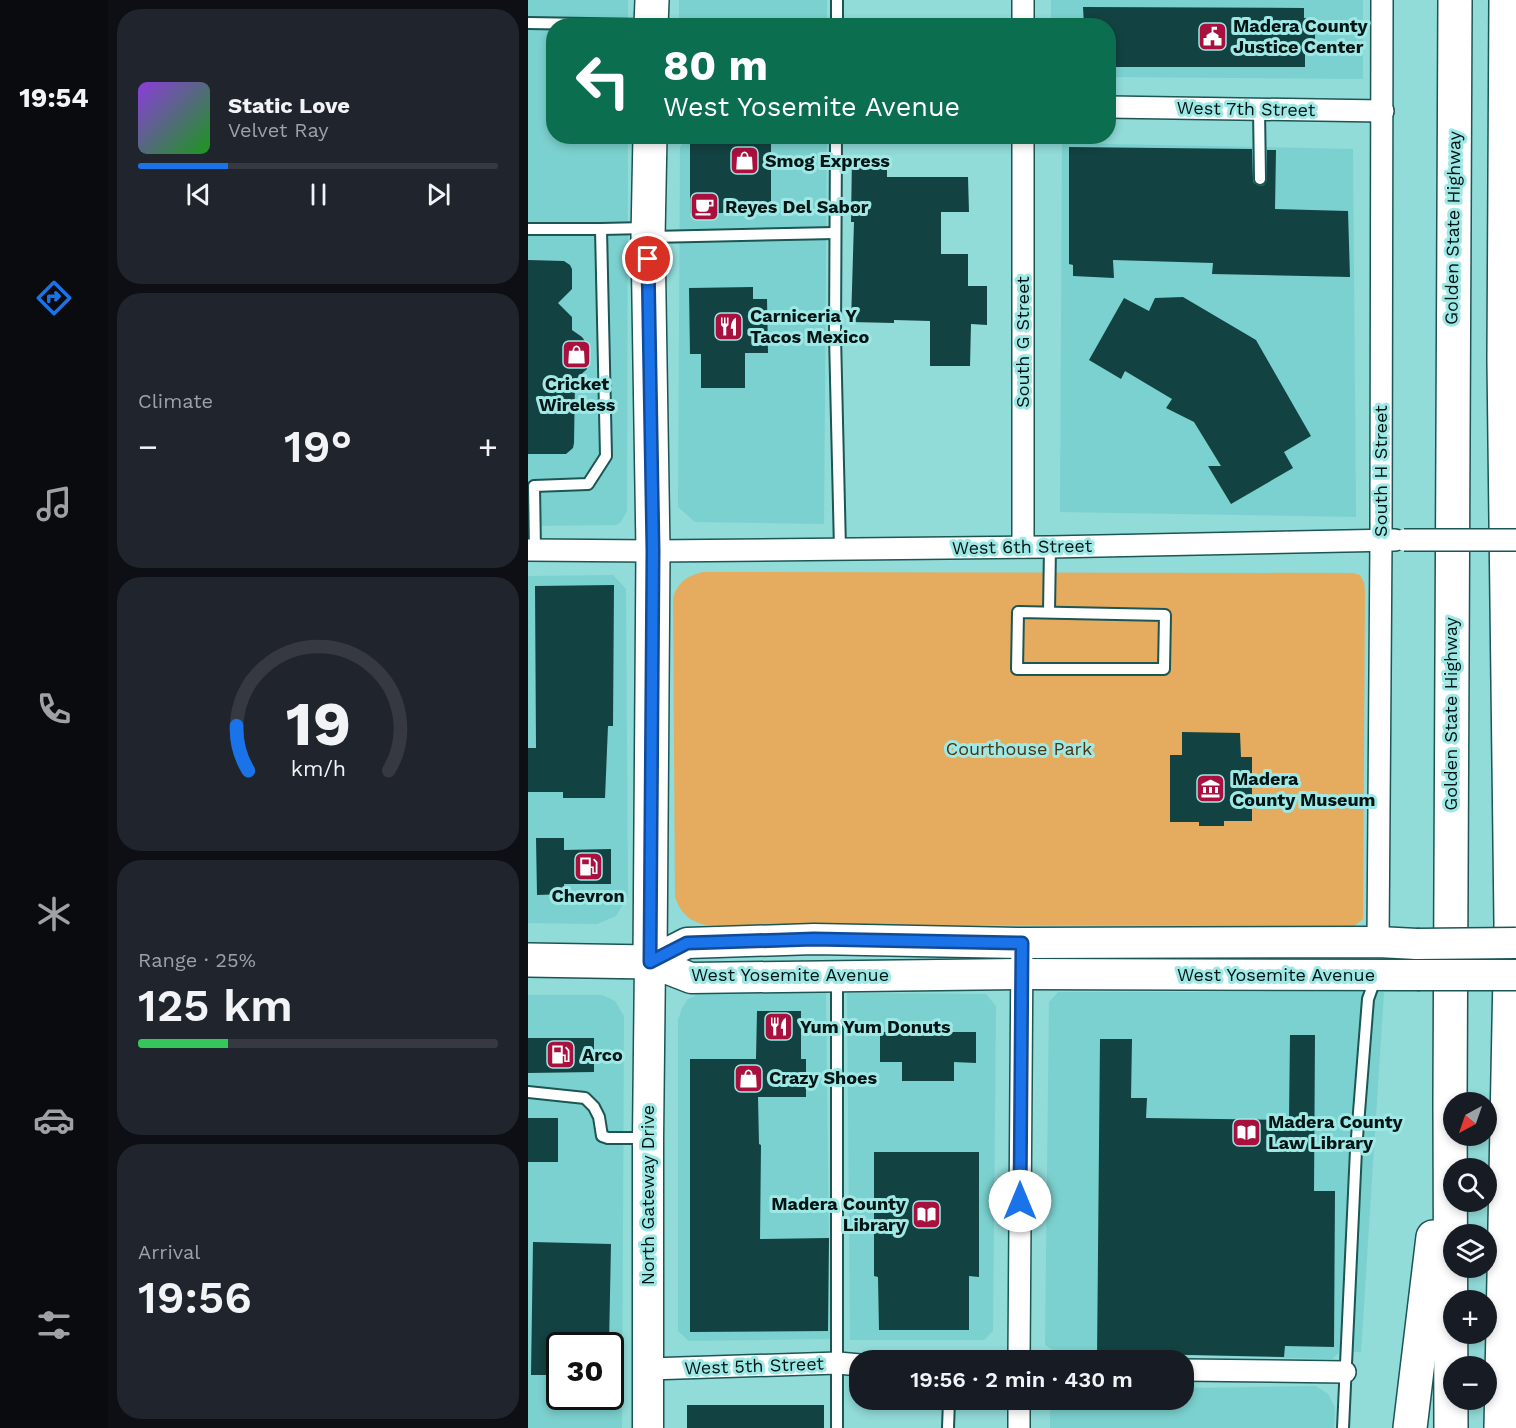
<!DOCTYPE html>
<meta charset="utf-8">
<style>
:root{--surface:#171b24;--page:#20242c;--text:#f1f3f6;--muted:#9ea1a6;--line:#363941;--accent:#1a73e8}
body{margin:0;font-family:"Work Sans",sans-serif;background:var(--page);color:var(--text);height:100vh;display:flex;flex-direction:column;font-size:22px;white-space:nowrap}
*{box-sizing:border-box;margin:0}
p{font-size:20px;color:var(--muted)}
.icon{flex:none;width:33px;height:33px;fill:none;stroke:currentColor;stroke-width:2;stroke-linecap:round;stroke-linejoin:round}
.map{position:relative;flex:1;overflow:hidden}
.panel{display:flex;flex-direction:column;gap:9px;padding:9px;background:#0d0f14;width:420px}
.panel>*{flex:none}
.top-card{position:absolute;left:18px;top:18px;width:570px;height:126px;border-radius:24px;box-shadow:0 3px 9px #0003;background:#0b6e4f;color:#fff;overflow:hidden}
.needle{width:39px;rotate:220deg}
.fabs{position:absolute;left:915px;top:1092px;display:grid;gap:12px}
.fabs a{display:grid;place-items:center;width:54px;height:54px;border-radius:50%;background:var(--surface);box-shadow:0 3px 9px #0003;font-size:30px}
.speed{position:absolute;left:18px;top:1332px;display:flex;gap:12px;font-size:30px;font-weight:700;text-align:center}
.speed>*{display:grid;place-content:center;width:78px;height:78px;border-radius:50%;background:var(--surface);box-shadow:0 3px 9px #0003;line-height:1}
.speed .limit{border:3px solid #111;border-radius:9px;background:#fff;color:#111}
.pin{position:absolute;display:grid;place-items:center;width:51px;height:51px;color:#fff;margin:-26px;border:3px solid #fff;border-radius:50%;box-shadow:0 2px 6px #0007}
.me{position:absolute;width:66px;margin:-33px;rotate:0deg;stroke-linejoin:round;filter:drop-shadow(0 0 4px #0008)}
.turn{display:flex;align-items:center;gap:21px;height:126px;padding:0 18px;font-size:27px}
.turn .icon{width:78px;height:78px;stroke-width:2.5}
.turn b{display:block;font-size:42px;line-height:51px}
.big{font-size:45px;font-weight:600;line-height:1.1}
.panel .card{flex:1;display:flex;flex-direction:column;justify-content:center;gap:9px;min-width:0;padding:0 21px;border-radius:24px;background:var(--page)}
.panel .dial{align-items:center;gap:0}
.dial svg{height:156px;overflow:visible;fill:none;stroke:var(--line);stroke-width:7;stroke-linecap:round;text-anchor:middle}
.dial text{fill:var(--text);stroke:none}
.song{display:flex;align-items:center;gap:18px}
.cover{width:72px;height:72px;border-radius:9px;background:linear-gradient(135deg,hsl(270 70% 55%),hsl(120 70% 35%))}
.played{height:6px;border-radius:3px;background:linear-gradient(90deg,var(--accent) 25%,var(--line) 25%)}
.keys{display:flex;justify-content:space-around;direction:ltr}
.heat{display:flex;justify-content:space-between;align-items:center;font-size:33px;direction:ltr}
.charge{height:9px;border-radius:4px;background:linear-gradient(90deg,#34c759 25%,var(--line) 0)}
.trip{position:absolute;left:321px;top:1350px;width:345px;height:60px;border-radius:24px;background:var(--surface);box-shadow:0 3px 9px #0003;font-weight:600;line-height:60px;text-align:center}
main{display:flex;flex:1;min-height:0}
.dock{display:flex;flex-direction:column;width:108px;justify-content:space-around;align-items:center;background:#090b0e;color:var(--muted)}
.dock .icon{width:42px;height:42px}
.dock .current{color:var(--accent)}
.dock b{font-size:27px;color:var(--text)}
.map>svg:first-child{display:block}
</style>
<main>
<nav class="dock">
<b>19:54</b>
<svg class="icon current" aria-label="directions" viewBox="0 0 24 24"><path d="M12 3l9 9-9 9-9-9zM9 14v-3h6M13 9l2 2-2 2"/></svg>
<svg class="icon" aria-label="music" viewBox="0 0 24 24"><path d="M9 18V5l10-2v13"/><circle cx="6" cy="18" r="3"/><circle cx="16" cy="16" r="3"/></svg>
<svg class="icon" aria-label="phone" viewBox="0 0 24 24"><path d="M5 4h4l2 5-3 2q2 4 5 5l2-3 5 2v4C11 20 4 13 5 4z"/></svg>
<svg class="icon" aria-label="climate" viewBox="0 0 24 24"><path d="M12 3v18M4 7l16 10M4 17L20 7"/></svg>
<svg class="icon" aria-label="car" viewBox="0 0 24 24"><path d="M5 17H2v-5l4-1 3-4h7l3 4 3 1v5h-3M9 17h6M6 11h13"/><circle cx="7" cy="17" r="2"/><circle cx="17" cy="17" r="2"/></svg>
<svg class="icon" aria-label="filters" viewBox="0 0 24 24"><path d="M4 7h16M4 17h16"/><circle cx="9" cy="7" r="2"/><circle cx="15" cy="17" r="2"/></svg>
</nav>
<section class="panel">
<div class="card">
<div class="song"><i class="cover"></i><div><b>Static Love</b><p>Velvet Ray</p></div></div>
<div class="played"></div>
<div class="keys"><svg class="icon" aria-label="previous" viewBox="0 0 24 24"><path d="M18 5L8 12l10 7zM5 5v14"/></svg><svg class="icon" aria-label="pause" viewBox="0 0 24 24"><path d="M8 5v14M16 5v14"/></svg><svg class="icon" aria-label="next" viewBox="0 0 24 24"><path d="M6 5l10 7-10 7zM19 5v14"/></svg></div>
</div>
<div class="card"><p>Climate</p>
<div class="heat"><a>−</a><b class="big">19°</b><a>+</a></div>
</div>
<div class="card dial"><svg viewBox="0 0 100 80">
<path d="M14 69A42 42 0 1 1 86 69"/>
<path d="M14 69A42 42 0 0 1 8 46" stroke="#1a73e8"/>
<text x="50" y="56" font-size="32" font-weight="700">19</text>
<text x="50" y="72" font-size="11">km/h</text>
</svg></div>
<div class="card"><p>Range · 25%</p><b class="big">125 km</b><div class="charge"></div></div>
<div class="card"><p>Arrival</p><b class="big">19:56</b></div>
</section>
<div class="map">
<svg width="988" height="1428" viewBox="0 0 988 1428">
<rect width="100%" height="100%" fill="#91dbd9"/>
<g fill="#7bd1cf" fill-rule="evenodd">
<polygon points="0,0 100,0 100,25 26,26 26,136 100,137 99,511 93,522 88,525 0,526"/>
<rect x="151" y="0" width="148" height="25"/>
<polygon points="523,0 835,0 835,79 581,77 580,26 523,25"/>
<polygon points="161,137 299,137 296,524 167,522 150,507 152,147"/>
<polygon points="534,143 825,149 828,517 532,512"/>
<polygon points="85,575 98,589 100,896 88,916 69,924 0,923 0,576"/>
<polygon points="530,992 856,992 833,1352 812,1352 804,1359 528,1352 517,1345 521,1002"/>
<polygon points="172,993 298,993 302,1339 161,1341 150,1331 150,1020 154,1008 160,999"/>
<polygon points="319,993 458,994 468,1006 465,1331 456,1340 322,1340"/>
<path d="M0,995H74L87,1001L96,1016L94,1428H0ZM32,1346H82V1396H32Z"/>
<polygon points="788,1386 800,1394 807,1407 806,1428 522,1428 522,1404 524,1400 656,1400 656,1388"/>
</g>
<path fill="#e5ac5f" d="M175,572L825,573L832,575L836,582L837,591L835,919L826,926L179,925C162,922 153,914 147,897L145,598C150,582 159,576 175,572Z"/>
<g fill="#124241">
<polygon points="555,7 776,8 776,18 787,19 787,47 777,47 777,67 580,67 580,26 556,26"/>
<polygon points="162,143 243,144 243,213 162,213"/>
<polygon points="541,147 724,149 725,180 726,183 732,186 736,185 739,179 739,150 748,150 747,209 820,211 822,277 684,274 685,263 585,260 586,278 545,276 545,265 541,264"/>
<polygon points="324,157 359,157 359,177 440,177 441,212 413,212 413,254 440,254 440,286 459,286 459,325 443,324 442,366 402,366 402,321 366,320 366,323 323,322 326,222 323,222"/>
<polygon points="0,260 36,261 42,265 44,269 44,289 30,303 44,317 44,330 54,337 59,344 59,369 47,380 46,443 45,448 38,454 0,454"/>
<polygon points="225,287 225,299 239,299 240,353 217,353 217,388 173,388 173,354 162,354 161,288"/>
<polygon points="655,297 728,340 783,436 756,452 765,468 703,504 680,466 693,466 666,422 638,408 644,399 597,371 593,379 561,360 596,298 621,311 627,298"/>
<polygon points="86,585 85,726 80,726 77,798 35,798 35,792 0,792 0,748 8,748 7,586"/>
<polygon points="654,732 712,733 713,757 724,757 724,821 696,821 696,826 671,826 671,822 642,822 642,755 654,755"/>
<polygon points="8,838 36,838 36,850 83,849 83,884 36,884 37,894 9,895"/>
<polygon points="229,1011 273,1011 273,1059 278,1059 278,1097 230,1097 231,1144 233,1145 232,1239 301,1238 300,1331 162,1332 162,1059 228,1059"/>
<polygon points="352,1032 448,1032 448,1063 426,1062 426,1081 374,1081 374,1062 352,1062"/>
<polygon points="762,1035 787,1035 786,1191 807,1191 806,1347 757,1346 756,1357 616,1354 616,1360 569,1360 572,1039 604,1039 603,1098 619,1098 618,1118 761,1120"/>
<polygon points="0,1038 66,1038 66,1072 0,1073"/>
<rect x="0" y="1118" width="30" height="44"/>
<polygon points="346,1152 451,1152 451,1277 441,1276 441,1330 351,1330 350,1277 346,1276"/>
<polygon points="5,1242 83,1244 81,1346 32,1346 32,1375 3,1375"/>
<rect x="159" y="1405" width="137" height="23"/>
</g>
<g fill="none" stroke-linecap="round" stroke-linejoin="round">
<defs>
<g id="lane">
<polyline points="0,23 120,25"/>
<polyline points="309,26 309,0"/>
<polyline points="731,109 732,179"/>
<polyline points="308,136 307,336 312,549"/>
<polyline points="0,229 73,229 78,456 60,484 6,486 7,550"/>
<polyline points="73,229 118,228"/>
<polyline points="123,237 307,233"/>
<polygon points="490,612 637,615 636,669 489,669"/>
<polyline points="521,612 522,547"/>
<polyline points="309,979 309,1428"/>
<polyline points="0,1092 57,1098 66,1107 71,1117 74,1136 80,1138 119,1138"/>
<polyline points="420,1428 421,1400"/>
<polyline points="815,1428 828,1150 840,999 848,977"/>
</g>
<g id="street">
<polyline points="495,0 495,26"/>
<polyline points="580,107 855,111"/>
<polyline points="495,136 495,547"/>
<polyline points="0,550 125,551 522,547 867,540"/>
<polyline points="850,942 853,540 854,0"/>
<polyline points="491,1360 494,943"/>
<polyline points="121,1369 310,1363 332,1365"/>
<polyline points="656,1370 817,1372"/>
<polyline points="491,1400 491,1428"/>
</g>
<g id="secondary">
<polyline points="122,962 159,943 286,939 494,943 850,942 889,944"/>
<polyline points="122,962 163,978 494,974 889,975"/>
<polyline points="120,1428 120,1138 122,962"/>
</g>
<g id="primary">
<polyline points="123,26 124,0"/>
<polyline points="0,960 122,962 125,551 120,237 122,136"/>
</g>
<g id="highway">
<polyline points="882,1428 905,1237"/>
<polyline points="923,1428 922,1101 927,0"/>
<polyline points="973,1428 983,923 976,360 978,0"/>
</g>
</defs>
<use href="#lane" stroke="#1b5554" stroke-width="14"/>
<use href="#street" stroke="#1b5554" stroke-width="24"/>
<use href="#secondary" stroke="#1b5554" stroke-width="33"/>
<use href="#primary" stroke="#1b5554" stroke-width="36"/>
<use href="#highway" stroke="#1b5554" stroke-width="36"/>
<use href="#lane" stroke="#fff" stroke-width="10"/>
<use href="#street" stroke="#fff" stroke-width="21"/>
<use href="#secondary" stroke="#fff" stroke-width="30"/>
<use href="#primary" stroke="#fff" stroke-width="33"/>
<use href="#highway" stroke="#fff" stroke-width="33"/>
<defs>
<polyline id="street-bridge" points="876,540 988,540"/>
<g id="secondary-bridge">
<polyline points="889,944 988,943"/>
<polyline points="889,975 988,975"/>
</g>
</defs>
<use href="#street-bridge" stroke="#1b5554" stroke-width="24" stroke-linecap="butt"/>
<use href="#secondary-bridge" stroke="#1b5554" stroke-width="33" stroke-linecap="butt"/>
<use href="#street-bridge" stroke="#fff" stroke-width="21"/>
<use href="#secondary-bridge" stroke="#fff" stroke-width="30"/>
</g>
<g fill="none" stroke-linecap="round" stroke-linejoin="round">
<defs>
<polyline id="route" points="120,259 125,551 122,962 159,943 286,939 494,943 492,1201"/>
</defs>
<use href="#route" stroke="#114b97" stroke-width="15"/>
<use href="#route" stroke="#1a73e8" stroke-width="10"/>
</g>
<defs>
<symbol id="civic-square" viewBox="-11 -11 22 22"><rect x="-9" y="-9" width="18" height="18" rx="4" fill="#a8103d" stroke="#9ee8e6"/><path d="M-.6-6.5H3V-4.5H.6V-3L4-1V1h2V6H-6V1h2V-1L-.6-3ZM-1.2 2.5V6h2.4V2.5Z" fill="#fff"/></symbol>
<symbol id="shop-square" viewBox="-11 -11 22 22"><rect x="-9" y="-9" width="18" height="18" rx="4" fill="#a8103d" stroke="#9ee8e6"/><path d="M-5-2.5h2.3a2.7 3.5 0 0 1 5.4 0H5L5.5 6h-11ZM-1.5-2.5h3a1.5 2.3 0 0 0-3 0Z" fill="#fff"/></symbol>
<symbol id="cafe-square" viewBox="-11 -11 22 22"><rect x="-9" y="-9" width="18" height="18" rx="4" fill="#a8103d" stroke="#9ee8e6"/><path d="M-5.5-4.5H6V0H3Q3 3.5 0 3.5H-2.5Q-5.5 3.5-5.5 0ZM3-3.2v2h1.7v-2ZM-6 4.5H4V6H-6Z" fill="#fff"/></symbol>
<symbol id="restaurant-square" viewBox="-11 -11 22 22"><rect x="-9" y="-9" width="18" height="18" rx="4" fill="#a8103d" stroke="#9ee8e6"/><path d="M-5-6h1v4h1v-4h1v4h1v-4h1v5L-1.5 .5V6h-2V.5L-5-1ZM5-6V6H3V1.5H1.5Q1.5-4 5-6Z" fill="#fff"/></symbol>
<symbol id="museum-square" viewBox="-11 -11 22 22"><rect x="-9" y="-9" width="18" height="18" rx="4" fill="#a8103d" stroke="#9ee8e6"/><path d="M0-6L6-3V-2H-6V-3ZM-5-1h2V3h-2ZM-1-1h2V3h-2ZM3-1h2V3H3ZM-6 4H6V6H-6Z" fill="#fff"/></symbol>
<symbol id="fuel-square" viewBox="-11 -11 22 22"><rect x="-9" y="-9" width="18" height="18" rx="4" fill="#a8103d" stroke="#9ee8e6"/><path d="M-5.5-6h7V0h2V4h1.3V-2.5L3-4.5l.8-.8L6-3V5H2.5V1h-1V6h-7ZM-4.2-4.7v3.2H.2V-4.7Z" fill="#fff"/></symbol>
<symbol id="library-square" viewBox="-11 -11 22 22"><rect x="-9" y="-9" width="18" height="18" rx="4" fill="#a8103d" stroke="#9ee8e6"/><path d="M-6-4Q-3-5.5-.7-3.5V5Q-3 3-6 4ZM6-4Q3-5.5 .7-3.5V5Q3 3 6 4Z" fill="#fff"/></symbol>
</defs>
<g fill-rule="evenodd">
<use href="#civic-square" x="668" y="20" width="33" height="33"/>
<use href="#shop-square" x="200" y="144" width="33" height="33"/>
<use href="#cafe-square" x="160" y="190" width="33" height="33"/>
<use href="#restaurant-square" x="184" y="310" width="33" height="33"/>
<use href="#shop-square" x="32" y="338" width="33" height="33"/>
<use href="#museum-square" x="666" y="772" width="33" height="33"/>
<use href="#fuel-square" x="44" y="850" width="33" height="33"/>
<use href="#restaurant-square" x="234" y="1010" width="33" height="33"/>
<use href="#fuel-square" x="16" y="1038" width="33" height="33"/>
<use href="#shop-square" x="204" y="1062" width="33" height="33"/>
<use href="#library-square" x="702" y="1116" width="33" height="33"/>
<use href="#library-square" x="382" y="1198" width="33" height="33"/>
</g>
<g text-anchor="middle" stroke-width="6" stroke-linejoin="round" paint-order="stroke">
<g font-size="18" font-weight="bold" fill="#001514" stroke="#9ee8e6" text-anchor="start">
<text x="705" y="32">Madera County<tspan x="705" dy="21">Justice Center</tspan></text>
<text x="237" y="167">Smog Express</text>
<text x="197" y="213">Reyes Del Sabor</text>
<text x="222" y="322">Carniceria Y<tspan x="222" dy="21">Tacos Mexico</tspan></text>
<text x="49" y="390" text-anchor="middle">Cricket<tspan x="49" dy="21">Wireless</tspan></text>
<text x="704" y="785">Madera<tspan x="704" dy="21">County Museum</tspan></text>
<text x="60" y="902" text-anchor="middle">Chevron</text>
<text x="272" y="1033">Yum Yum Donuts</text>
<text x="54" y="1061">Arco</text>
<text x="241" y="1084">Crazy Shoes</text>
<text x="740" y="1128">Madera County<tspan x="740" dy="21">Law Library</tspan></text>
<text x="378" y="1210" text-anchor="end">Madera County<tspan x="378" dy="21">Library</tspan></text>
</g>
<g font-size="18" fill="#001514" stroke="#9ee8e6">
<text transform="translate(718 109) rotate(1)" y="6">West 7th Street</text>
<text transform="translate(925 228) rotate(-89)" y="6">Golden State Highway</text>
<text transform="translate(495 342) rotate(-90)" y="6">South G Street</text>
<text transform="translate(853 471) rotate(-90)" y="6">South H Street</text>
<text transform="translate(494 547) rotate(-1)" y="6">West 6th Street</text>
<text transform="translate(923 714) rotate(-90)" y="6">Golden State Highway</text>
<text x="262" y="981">West Yosemite Avenue</text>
<text x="748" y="981">West Yosemite Avenue</text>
<text transform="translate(120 1195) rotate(-90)" y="6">North Gateway Drive</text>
<text transform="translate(226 1366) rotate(-2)" y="6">West 5th Street</text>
</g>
<g font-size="18" fill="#4d3410" stroke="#9ee8e6">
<text x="491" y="755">Courthouse Park</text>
</g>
</g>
</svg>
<div class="fabs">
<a><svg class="needle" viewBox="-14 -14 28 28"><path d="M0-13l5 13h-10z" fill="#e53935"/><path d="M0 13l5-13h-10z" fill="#9ea1a6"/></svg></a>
<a><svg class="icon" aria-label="search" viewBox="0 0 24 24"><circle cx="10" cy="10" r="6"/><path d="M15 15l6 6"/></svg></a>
<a><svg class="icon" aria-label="layers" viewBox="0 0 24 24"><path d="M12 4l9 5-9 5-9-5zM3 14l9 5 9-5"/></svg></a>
<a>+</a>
<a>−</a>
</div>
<div class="speed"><div class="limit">30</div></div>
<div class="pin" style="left:120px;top:259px;background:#d93025"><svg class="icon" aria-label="arrive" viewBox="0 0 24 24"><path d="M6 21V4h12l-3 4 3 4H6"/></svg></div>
<svg class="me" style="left:492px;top:1201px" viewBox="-20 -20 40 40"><circle r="19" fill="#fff"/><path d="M0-13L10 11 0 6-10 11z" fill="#1a73e8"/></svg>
<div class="trip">19:56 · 2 min · 430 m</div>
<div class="top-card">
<div class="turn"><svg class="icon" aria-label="left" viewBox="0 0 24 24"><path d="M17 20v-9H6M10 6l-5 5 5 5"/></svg><div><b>80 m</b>West Yosemite Avenue</div></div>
</div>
</div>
</main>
